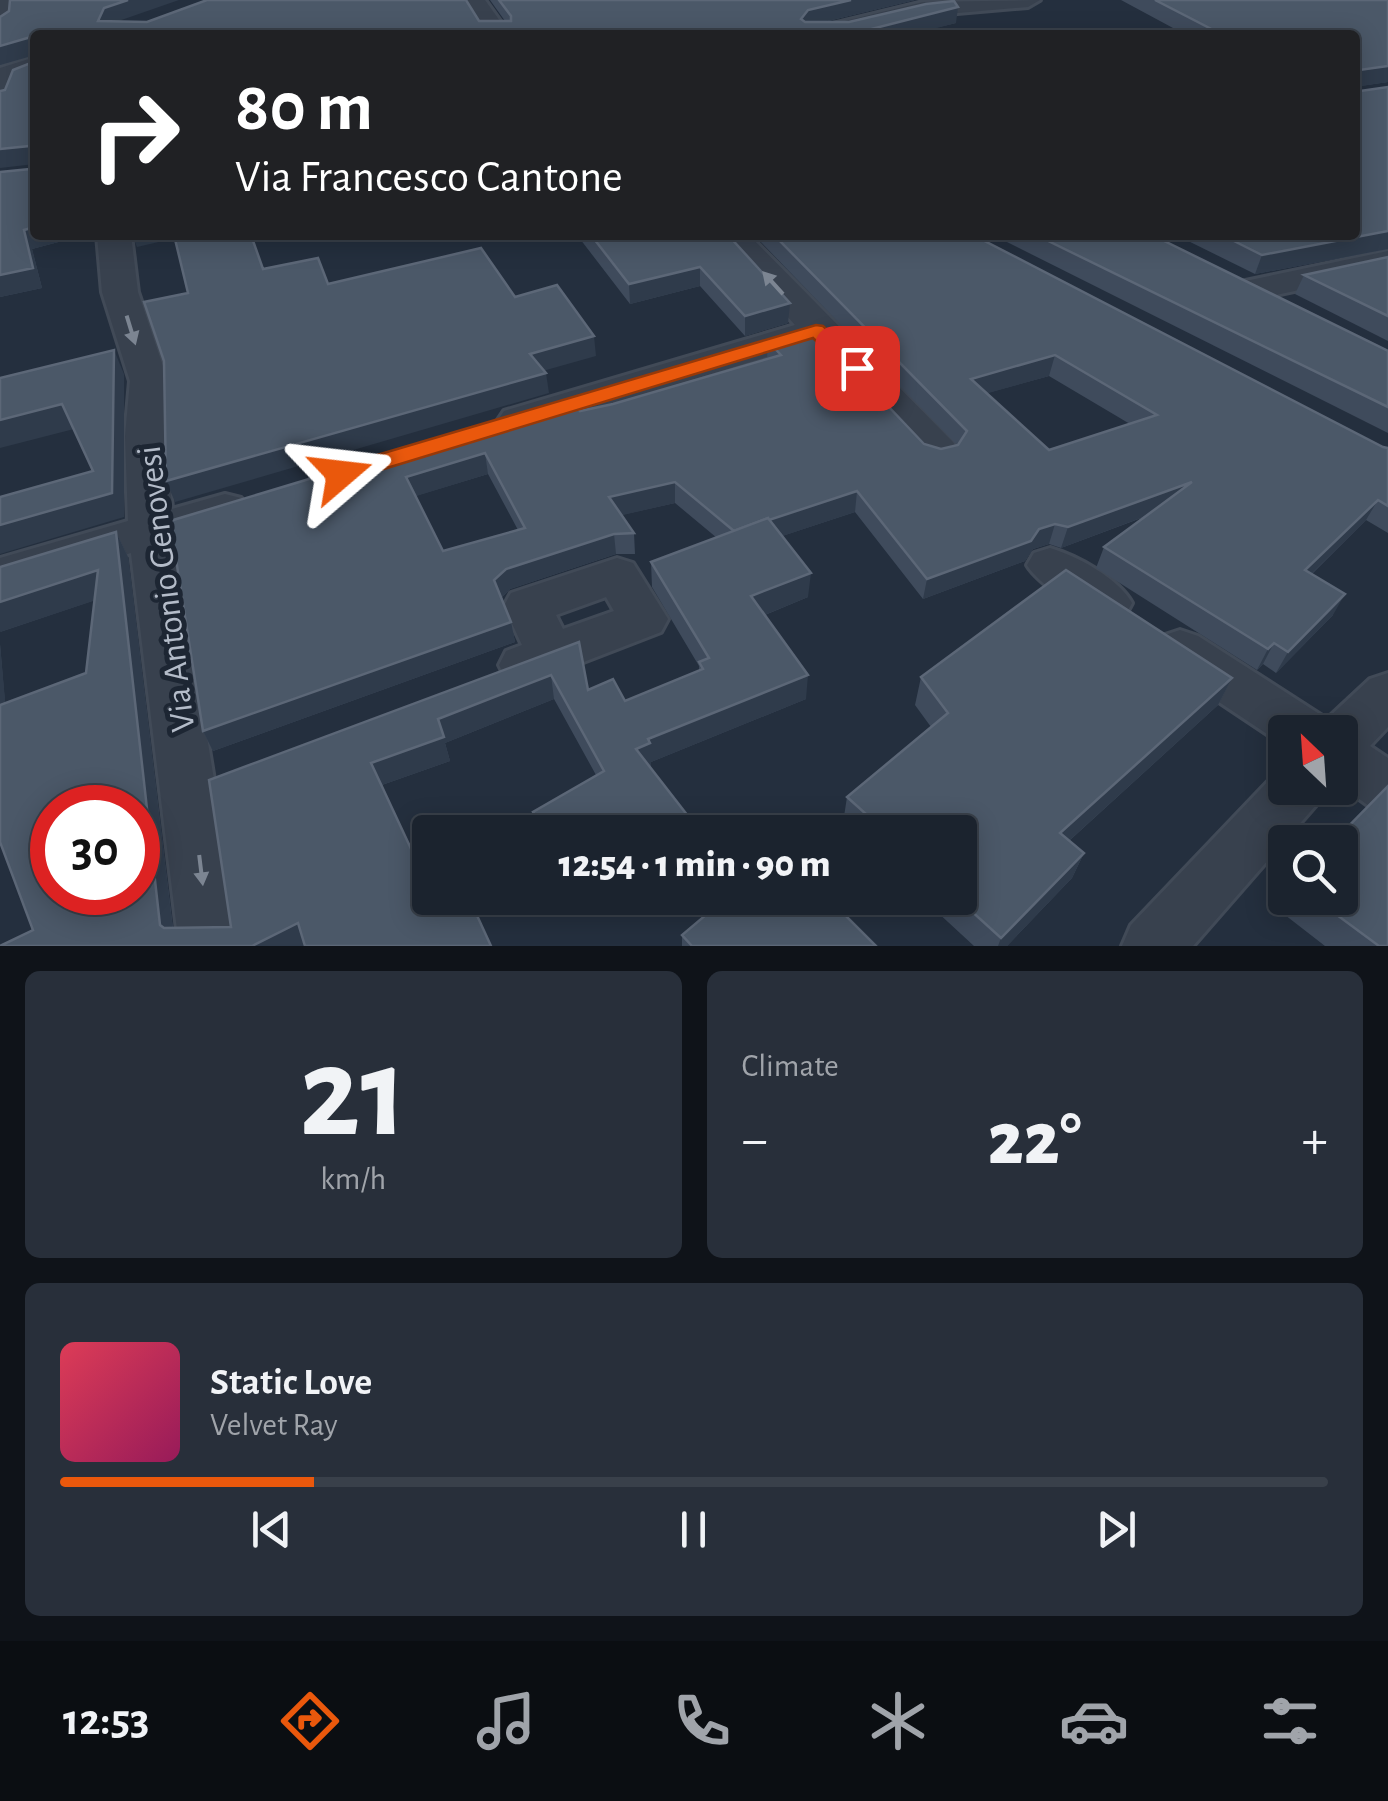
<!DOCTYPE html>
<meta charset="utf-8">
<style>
:root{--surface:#1b232e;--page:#282f3a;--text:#f1f3f6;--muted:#a0a4aa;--line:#39404a;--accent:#ea580c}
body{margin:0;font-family:"Alegreya Sans",sans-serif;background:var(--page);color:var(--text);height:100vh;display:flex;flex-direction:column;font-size:38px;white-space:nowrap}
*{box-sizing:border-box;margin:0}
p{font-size:32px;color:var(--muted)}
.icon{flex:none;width:55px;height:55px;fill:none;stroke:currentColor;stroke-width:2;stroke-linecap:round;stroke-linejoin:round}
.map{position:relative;height:946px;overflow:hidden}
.side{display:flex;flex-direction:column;gap:25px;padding:25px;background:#0f1319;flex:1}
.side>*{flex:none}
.guide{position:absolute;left:30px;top:30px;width:1330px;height:210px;border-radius:10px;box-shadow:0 5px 25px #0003,0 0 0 2px var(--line);background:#202124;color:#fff;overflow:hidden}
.needle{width:65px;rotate:335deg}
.fabs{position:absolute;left:1268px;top:715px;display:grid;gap:20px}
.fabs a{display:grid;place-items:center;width:90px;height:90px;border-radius:10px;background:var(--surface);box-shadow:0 5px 25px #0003,0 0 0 2px var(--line);font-size:50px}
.speed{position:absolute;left:30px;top:785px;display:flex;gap:20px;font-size:50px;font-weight:700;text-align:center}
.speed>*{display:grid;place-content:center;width:130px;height:130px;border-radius:50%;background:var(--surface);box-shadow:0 5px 25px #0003,0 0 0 2px var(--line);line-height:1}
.speed .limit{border:15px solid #d22;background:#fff;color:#111}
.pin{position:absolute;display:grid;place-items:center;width:85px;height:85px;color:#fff;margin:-42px;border-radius:20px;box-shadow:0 5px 15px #0006}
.me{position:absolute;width:110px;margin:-55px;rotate:73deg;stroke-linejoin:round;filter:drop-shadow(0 0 8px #0008)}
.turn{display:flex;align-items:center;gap:35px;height:210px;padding:0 40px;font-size:45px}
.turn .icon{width:130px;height:130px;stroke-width:2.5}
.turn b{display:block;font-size:70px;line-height:85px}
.big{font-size:75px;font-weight:800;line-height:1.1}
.side .widget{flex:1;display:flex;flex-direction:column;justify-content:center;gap:15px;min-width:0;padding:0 35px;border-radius:15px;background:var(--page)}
.side .dial{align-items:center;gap:0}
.dial b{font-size:130px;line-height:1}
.song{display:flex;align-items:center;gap:30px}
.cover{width:120px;height:120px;border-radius:15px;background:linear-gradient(135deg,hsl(350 70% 55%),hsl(330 70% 35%))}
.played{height:10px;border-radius:5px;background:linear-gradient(90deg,var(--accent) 20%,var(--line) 20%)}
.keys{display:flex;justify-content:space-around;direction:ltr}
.heat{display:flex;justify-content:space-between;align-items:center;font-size:55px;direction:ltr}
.side .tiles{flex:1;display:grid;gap:25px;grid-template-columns:1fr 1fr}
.widget:last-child{grid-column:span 2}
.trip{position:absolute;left:412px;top:815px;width:565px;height:100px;border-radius:10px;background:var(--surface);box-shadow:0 5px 25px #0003,0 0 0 2px var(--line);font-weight:800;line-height:100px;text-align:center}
.dock{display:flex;height:160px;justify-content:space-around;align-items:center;background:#0b0e12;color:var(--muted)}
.dock .icon{width:70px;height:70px}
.dock .selected{color:var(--accent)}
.dock b{font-size:45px;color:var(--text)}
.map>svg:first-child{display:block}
</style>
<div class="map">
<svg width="1388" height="946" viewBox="0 0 1388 946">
<rect width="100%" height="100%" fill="#242f3e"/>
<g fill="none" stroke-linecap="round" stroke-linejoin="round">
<defs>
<g id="minor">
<polygon points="0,0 13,0 12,27 0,34"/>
<polygon points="461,0 485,0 510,35 484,35"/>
<polygon points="1040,0 1028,7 923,16 847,35 804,35 808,30 923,2"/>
<polygon points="97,235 131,235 138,292 168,381 167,436 172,509 225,494 241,498 247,509 241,520 175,540 241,946 179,946 131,553 0,592 0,558 128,521 125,436 130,381 102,292"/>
<polygon points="714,235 749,235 953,442 959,452 953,462 938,466 923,462 812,343 532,429 518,433 504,429 498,420 504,411 795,325"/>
<polygon points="1388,251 1388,271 1248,301 1236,297 1230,290 1236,283"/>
<path d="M1050,548C1077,556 1118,578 1132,603L1125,616C1119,618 1114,621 1109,621C1089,622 1036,581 1027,565L1034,553Z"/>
<path d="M617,558L633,563L668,619L661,632L524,685L506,679L499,665L506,651L522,645L504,606L511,593ZM606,597L614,611L563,629L556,615Z"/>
<polygon points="1180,630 1198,636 1327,719 1370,679 1388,673 1388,727 1370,746 1388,758 1388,813 1369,806 1340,785 1340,732 1285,732 1285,746 1162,664 1155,650 1162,636"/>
<polygon points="1285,768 1285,788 1324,788 1316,805 1193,946 1122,946 1131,925 1278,771"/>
</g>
<polygon id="tertiary" points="35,57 35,78 17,84 12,104 0,107 0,68"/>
</defs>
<use href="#minor" stroke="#414a57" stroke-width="6"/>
<use href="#tertiary" stroke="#414a57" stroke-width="6"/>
<use href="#minor" fill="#38414e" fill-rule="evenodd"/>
<use href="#tertiary" fill="#38414e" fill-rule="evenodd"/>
</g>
<g fill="#3f4b5c" fill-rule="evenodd">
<polygon points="490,0 915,0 824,22 956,23 35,235 85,235 32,249 42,288 0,297 0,172 30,169 5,90 31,63 31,56 0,65 0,17 118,22 505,21"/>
<polygon points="1121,0 1388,0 1388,82 1360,86 1360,91 1388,87 1388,249 1255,274 1176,235 1355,235 1355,35 1186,35"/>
<polygon points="577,235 728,235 788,323 745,336 700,286 630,304"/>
<path d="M754,235H976L977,237L1383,447L1388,448V533L1366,520L1312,574L1333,615L1276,673L1263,664L1257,670L1096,568L1104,547L1144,517L1061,548L1049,544L1033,549L1025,561L923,599L855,512L782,536L808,597L765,615L806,699L651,762L650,767L698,832H536L533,812L596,775L554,699L445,743L450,761L382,785L420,868L491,946L33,930L0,843V644L5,703L86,673L95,600L0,632L116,532L128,557L173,928L231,927L209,780L579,642L588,690L625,701L699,671V666L652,587L651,562L717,538L675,503L621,515L634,533L635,554H616L510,589L501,598L511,622L515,642L213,751L203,731L170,521L580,411L613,404L767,359L768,341L924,444L941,449L957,445ZM1049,376L1130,424L1049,450L987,393ZM488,474L518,530L443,551L415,496Z"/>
<polygon points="993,235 1152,235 1388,351 1388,433"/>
<polygon points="1388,257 1388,341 1295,294 1304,275"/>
<polygon points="921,677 1232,678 1218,705 1069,841 1084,853 1072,878 1007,946 974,946 922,898 960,898 960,832 853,832 843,823 847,797 931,727 915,705"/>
<polygon points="1285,896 1285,898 1340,898 1388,946 1325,946 1276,908"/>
<polygon points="577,898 606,898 586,911"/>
<polygon points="682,935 876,946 682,946"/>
</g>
<g fill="#2f3b4b">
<polygon points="128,0 179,0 110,24 98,21 104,8"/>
<polygon points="851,0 915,0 807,26 801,19 808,10"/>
<polygon points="958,7 956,23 910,35 848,35"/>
<polygon points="31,37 35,55 0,65 0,46"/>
<polygon points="1388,66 1388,82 1355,87 1359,70"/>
<polygon points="30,146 35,164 0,168 0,149"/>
<polygon points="35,227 35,235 85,235 32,249 42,288 0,297 0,275 24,230"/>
<polygon points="1388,231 1388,249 1255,274 1262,255"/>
<polygon points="132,235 175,235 176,238 137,247"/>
<polygon points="700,267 700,286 630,304 629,284"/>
<polygon points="790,303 788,323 745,336 745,316"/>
<polygon points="594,336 596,356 532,374 530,354"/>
<polygon points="114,350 124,374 124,517 0,554 0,525 112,493"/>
<polygon points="1055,355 1049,376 967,399 971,379"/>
<polygon points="546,373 549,393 175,502 166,481"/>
<polygon points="62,404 74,429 0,448 0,420"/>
<polygon points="485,453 488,474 410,498 406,477"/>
<polygon points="675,482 675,503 610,518 609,497"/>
<polygon points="1192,482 1183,502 1061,548 1068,527"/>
<polygon points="857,491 855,512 734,552 735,531"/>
<polygon points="1378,500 1366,520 1294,591 1305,570"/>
<polygon points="1055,524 1049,544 1033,549 1025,561 923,599 927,579 1039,529"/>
<polygon points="116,532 128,557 175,946 160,925"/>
<polygon points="614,534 616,554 510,589 497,601 494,580 506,569"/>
<polygon points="98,570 111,595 0,632 0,602"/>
<polygon points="811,573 808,597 750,621 751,596"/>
<polygon points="1345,594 1333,615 1276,673 1288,652"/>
<polygon points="511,622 515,642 213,751 203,731"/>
<polygon points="1274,643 1263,664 1257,670 1268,649"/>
<polygon points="0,644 8,733 0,722"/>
<polygon points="551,675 554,699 445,743 450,761 379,786 371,763 438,719"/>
<polygon points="808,675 806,699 651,762 651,766 637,773 636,749 648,739"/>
<polygon points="1232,678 1218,705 1049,859 1060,833"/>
<polygon points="1084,853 1072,878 1007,946 998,946 1001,938"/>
<polygon points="584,898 606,898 586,911"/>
<polygon points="298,923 306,946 252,946"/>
</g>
<g fill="#4b5868" stroke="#5c6777" stroke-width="2.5" fill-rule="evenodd">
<polygon points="10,0 128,0 104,8 98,21 147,22 207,0 466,0 479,21 511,21 511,16 499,0 851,0 808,10 801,19 805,22 849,22 926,4 954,1 958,7 848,35 35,35 35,227 24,230 33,268 0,275 0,172 30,169 30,146 0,149 0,91 5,90 13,70 31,63 31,37 0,46 0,17 9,11"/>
<polygon points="1155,0 1388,0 1388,66 1359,70 1360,91 1388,87 1388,231 1262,255 1222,235 1355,235 1355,35 1204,35 1219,33"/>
<polygon points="174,235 251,235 263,269 318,258 328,284 481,248 515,297 557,285 594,336 530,354 546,373 166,481 164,361 144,302 188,293"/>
<polygon points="591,235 728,235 790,303 745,316 700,267 629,284"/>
<path d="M774,235H976L977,237L1383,447L1388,448V506L1378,500L1305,570L1345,594L1288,652L1274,643L1268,649L1104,547L1192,482L1068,527L1055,524L1039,529L1031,541L927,579L857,491L769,520L768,518L734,531L675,482L609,497L634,533L614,534L506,569L494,580L511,622L203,731L170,521L571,400L580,411L613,404L781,355L768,341L813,327L924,444L941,449L958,445L967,431ZM1055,355L1157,415L1049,450L971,379ZM485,453L525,528L443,551L406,477Z"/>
<polygon points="1036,235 1152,235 1388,351 1388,407"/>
<polygon points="1388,257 1388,316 1304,275"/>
<polygon points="114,350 112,493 0,525 0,497 93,471 62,404 0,420 0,378"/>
<path d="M768,518L811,573L751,596L808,675L648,739L650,743L636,749L698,829L693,832H546L533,812L604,771L551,675L438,719L444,737L371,763L420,868L430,863V898H469L491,946H305L298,923L252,946H0L33,930L0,842V705L86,673L98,570L0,602V567L116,532L160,925L164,928L231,927L209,780L579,642L588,690L613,679L625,701L703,669L699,662L709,658L651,562ZM52,808H138V892H52Z"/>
<polygon points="1066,570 1232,678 1060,833 1084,853 1001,938 957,898 960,898 960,832 886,832 847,797 948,713 921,677"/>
<polygon points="1388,786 1388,946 1379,946 1314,898 1340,898 1340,842 1333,842"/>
<polygon points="726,898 828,898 876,946 692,946 682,935"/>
</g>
<defs><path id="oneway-solid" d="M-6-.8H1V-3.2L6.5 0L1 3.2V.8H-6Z" transform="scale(2.5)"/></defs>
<g fill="#7c8592">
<use href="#oneway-solid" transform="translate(773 283) rotate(-132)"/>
<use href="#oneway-solid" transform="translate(131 330) rotate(73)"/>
<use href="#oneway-solid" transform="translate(201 870) rotate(83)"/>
</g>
<polygon fill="#ea580c" stroke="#983908" stroke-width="2.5" points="816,325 823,326 864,364 867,368 864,373 849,373 813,338 341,482 330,474 333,468"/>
<g text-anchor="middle" stroke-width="10" stroke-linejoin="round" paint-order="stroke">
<g font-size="35" fill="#b4bcc9" stroke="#1d2633">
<text transform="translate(165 589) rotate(-97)" y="12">Via Antonio Genovesi</text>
</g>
</g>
</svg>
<div class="fabs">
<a><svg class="needle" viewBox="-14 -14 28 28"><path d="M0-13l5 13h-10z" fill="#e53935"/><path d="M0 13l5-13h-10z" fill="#a0a4aa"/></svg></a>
<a><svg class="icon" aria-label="search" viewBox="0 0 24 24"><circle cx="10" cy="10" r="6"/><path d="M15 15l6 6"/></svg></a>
</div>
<div class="speed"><div class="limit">30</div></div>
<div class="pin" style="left:857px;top:368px;background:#d93025"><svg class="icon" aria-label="arrive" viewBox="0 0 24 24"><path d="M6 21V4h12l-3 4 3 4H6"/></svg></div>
<svg class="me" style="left:341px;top:474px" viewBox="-20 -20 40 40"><path d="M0-17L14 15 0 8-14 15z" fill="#ea580c" stroke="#fff" stroke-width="4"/></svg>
<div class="trip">12:54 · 1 min · 90 m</div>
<div class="guide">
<div class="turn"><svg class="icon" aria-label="right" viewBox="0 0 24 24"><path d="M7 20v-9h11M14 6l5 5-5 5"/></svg><div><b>80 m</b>Via Francesco Cantone</div></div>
</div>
</div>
<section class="side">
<div class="tiles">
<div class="widget dial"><b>21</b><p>km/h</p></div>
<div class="widget"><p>Climate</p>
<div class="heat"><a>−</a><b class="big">22°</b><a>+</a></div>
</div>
<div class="widget">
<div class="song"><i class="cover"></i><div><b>Static Love</b><p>Velvet Ray</p></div></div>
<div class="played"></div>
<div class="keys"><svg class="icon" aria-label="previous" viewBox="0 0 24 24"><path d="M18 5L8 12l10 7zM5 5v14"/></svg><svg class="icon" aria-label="pause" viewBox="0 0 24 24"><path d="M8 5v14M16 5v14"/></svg><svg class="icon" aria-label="next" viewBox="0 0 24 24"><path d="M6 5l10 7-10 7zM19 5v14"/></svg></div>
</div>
</div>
</section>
<nav class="dock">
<b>12:53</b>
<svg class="icon selected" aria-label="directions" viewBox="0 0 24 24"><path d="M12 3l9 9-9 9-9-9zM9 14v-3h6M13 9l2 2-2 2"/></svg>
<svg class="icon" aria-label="music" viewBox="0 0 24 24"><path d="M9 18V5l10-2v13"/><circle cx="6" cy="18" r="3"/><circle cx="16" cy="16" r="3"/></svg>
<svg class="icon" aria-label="phone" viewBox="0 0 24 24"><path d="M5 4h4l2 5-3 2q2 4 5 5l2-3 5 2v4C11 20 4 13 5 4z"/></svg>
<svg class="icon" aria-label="climate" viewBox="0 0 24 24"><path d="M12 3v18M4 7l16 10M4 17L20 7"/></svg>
<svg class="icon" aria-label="car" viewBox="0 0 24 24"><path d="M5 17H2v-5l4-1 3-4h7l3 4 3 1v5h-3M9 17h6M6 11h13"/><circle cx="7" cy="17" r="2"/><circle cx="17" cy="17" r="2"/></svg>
<svg class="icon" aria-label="filters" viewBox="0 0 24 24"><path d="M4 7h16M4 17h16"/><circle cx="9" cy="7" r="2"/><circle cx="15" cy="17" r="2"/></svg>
</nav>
